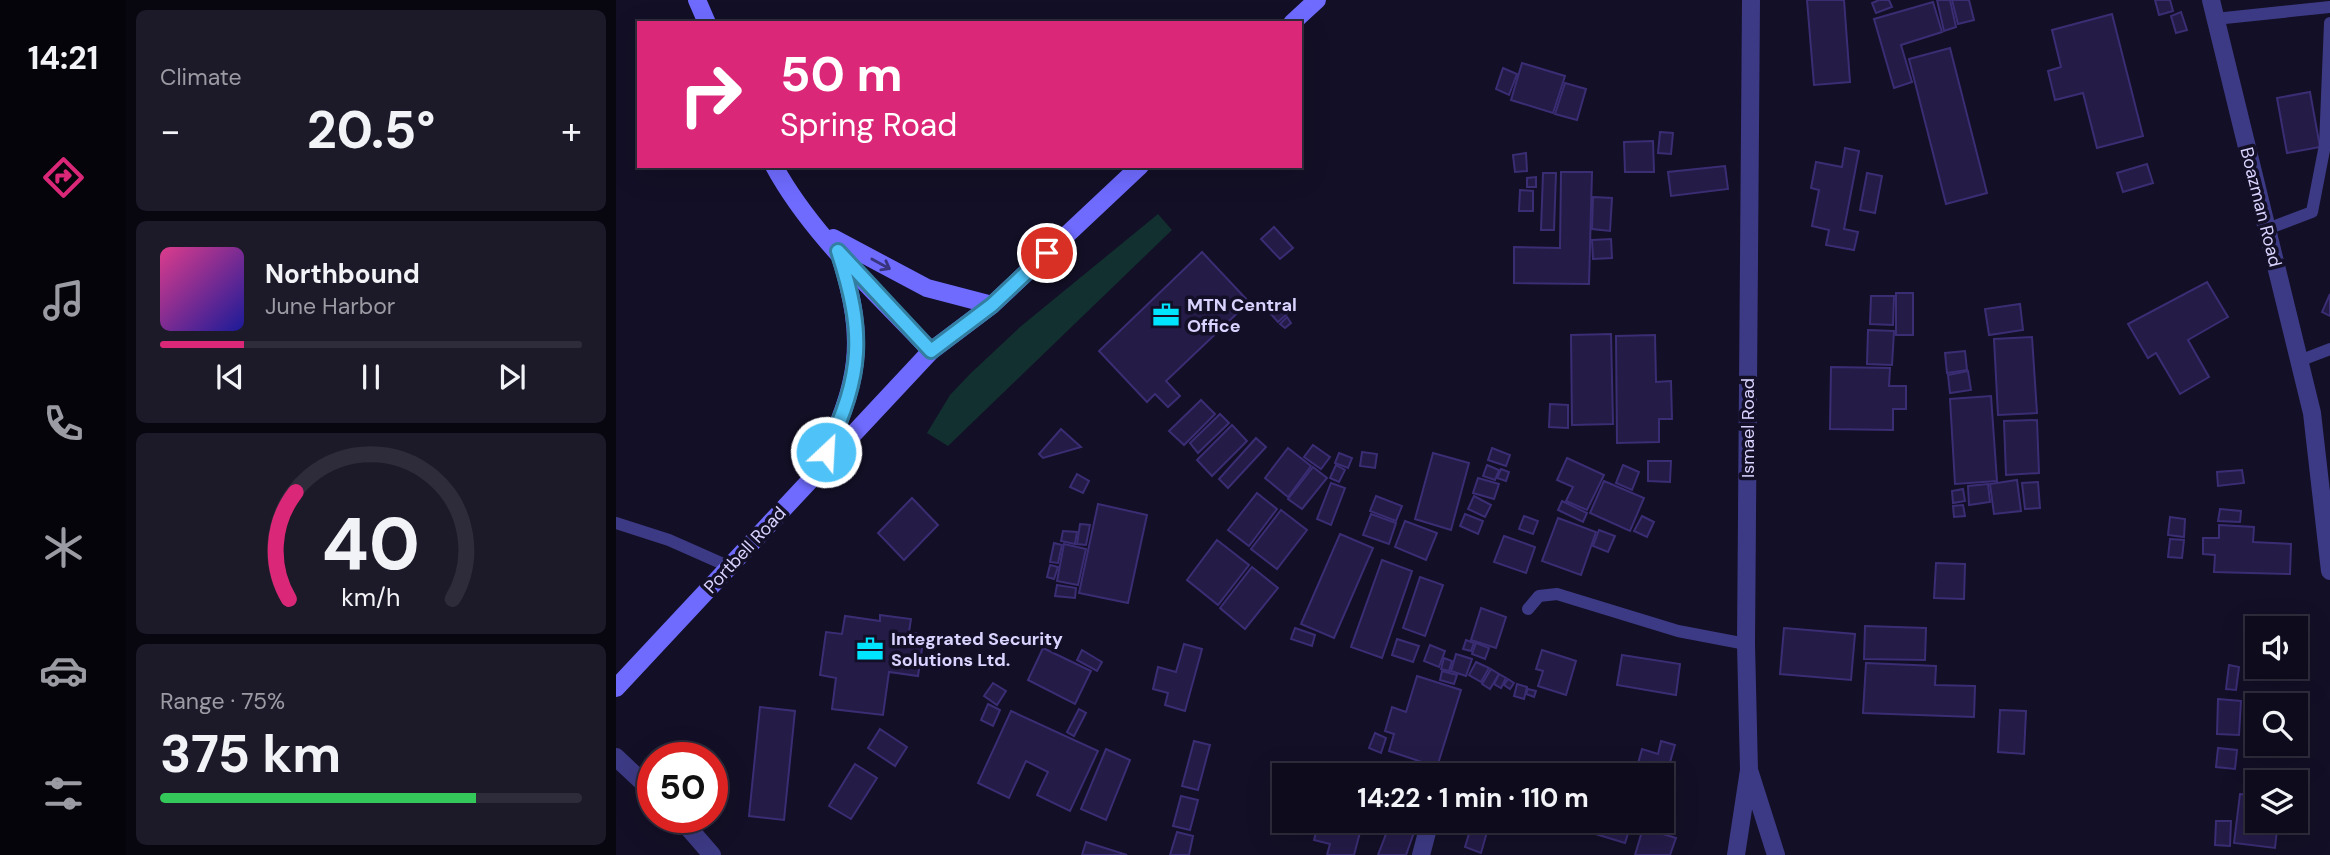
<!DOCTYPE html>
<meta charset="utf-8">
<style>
:root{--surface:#0e0b1c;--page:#1c1929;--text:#f1f3f6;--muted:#9b9ba3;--line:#2e2b3b;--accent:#db2777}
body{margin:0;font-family:"DM Sans",sans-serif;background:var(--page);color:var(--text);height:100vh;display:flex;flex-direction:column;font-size:26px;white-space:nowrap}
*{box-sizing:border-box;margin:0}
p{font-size:23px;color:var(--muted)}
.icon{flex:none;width:38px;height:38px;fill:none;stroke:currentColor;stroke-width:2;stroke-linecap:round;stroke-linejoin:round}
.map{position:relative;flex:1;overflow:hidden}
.panel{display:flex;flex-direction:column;gap:10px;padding:10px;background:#08060f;width:490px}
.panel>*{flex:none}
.banner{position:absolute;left:21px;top:21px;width:665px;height:147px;border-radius:0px;box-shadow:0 7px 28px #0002,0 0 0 2px var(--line);background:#db2777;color:#fff;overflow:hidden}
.tools{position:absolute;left:1629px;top:616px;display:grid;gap:14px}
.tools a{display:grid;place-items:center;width:63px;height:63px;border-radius:0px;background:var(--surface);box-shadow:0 7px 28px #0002,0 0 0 2px var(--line);font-size:35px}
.speed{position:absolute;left:21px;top:742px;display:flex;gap:14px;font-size:35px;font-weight:700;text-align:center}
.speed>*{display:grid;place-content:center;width:91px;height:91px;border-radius:50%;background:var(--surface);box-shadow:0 7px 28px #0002,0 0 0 2px var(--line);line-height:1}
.speed .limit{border:10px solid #d22;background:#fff;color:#111}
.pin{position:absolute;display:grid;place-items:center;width:60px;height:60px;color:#fff;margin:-30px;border:4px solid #fff;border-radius:50%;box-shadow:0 2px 7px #0007}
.me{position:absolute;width:77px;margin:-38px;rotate:25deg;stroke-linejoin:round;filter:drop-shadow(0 0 5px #0008)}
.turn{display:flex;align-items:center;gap:24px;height:147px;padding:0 28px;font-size:32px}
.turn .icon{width:91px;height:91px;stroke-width:2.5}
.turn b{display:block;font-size:49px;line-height:60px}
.big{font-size:52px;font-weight:700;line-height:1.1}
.panel .card{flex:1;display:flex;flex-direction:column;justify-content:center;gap:10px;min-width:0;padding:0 24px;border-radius:10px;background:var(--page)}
.panel .dial{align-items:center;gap:0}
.dial svg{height:182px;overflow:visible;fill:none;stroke:var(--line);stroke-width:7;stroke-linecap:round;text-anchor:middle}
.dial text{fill:var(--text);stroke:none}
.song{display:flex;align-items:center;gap:21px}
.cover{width:84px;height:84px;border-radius:10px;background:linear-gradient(135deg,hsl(330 70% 55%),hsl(240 70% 35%))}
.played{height:7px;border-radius:4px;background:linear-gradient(90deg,var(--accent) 20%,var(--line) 20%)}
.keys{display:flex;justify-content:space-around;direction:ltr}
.heat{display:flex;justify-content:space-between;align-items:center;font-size:38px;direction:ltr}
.charge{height:10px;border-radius:5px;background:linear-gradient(90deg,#34c759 75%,var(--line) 0)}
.trip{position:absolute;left:656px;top:763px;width:402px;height:70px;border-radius:0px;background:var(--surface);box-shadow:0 7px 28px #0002,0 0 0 2px var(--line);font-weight:700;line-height:70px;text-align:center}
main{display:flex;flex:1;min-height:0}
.menu{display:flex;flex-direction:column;width:126px;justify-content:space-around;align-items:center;background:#06040b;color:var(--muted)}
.menu .icon{width:49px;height:49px}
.menu .active{color:var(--accent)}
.menu b{font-size:32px;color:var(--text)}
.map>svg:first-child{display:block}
</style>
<main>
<nav class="menu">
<b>14:21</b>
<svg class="icon active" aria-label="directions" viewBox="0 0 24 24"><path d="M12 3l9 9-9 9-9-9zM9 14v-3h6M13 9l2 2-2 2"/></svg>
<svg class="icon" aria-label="music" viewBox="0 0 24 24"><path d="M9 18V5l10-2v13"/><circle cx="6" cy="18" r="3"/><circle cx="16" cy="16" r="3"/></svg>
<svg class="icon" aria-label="phone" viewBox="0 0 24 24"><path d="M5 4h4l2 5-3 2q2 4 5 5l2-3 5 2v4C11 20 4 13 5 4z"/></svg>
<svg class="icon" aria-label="climate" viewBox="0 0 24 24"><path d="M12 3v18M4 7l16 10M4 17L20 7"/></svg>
<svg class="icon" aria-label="car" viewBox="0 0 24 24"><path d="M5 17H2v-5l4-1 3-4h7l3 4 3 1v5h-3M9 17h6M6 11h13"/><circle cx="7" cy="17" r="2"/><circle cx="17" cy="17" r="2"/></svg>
<svg class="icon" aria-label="filters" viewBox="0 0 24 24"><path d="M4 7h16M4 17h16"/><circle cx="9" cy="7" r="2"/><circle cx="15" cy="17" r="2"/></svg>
</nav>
<section class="panel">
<div class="card"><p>Climate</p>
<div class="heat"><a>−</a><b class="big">20.5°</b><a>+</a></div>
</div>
<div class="card">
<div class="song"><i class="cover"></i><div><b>Northbound</b><p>June Harbor</p></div></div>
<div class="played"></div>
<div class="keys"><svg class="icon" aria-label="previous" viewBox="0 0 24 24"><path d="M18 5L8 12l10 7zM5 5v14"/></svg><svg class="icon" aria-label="pause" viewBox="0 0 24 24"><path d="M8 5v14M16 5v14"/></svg><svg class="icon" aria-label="next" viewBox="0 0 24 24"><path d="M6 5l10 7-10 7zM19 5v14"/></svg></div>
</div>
<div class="card dial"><svg viewBox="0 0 100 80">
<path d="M14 69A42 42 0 1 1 86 69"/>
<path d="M14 69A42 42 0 0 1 17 22" stroke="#db2777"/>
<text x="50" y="56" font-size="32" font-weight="700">40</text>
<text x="50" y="72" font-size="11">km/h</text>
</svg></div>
<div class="card"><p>Range · 75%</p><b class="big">375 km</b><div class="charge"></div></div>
</section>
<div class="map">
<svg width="1714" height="855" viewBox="0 0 1714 855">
<rect width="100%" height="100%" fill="#130f26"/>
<polygon fill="#12302f" points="542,214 556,230 332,446 311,433 334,395 355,373 404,327"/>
<g fill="#241b47" stroke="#3b2d73" stroke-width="2">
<polygon points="1191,0 1228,0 1234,82 1198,85"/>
<polygon points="1263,0 1273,0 1276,7 1260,13 1256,3"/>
<polygon points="1321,0 1334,0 1340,27 1328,31"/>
<polygon points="1336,0 1353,0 1358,20 1342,24"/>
<polygon points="1539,0 1554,0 1557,11 1543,15"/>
<polygon points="1317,2 1326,32 1285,45 1296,82 1278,88 1258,19"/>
<polygon points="1565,12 1571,30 1560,33 1555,16"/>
<polygon points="1496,14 1527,136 1481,148 1467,93 1439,100 1432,71 1445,67 1436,30"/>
<polygon points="1334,48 1371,193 1330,204 1293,59"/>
<polygon points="906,63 949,76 937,113 895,100"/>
<polygon points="887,68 901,74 893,95 880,89"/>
<polygon points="949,83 970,89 961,120 939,114"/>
<polygon points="1694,92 1704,147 1671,153 1661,98"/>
<polygon points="1044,132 1057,133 1055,154 1042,153"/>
<polygon points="1037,141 1038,172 1009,172 1008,142"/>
<polygon points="1229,148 1243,151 1228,229 1242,232 1238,250 1210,245 1213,230 1196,226 1203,190 1195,188 1200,162 1226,167"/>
<polygon points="910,153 911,171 899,172 897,155"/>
<polygon points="1531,164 1537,183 1507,192 1501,173"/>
<polygon points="1109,166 1112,189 1055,196 1052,172"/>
<polygon points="945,172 976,172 973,284 898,283 898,247 944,248"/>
<polygon points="927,173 940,173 938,230 925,230"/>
<polygon points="1251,173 1266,176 1259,213 1244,210"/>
<polygon points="920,177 920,187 911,187 911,178"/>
<polygon points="904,190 917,191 917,211 903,211"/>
<polygon points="977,197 996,198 994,231 976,229"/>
<polygon points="658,227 677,248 664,259 645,239"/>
<polygon points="995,239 996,258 977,259 976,240"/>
<polygon points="586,252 633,302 550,381 564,396 552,407 539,394 531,402 483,351"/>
<polygon points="1591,282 1612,317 1572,340 1593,377 1564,394 1540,353 1532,358 1512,324"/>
<rect x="1280" y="293" width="17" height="42"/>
<polygon points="1714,294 1714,316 1706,312"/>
<polygon points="1255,296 1278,296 1277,325 1254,324"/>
<polygon points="662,304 671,314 662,322 653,312"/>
<polygon points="1404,304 1407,330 1373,335 1369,309"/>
<polygon points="671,317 675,323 669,328 664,324"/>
<polygon points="1252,330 1278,331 1276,365 1251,364"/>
<polygon points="995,334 997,424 956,425 955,335"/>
<polygon points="1039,335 1040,382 1055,381 1056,419 1043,419 1043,442 1001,443 1000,336"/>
<polygon points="1416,337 1421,413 1382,415 1378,339"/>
<polygon points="1349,351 1351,370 1331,373 1329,353"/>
<polygon points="1215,367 1274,368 1273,386 1290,386 1290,409 1277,409 1277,430 1214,429"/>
<polygon points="1352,371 1355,390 1334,393 1332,375"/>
<polygon points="1375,396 1381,481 1339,484 1334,399"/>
<polygon points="585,400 599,414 568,445 553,431"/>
<polygon points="934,404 952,405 952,428 933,427"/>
<polygon points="604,414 613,423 582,453 574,443"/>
<polygon points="1421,420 1423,473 1390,475 1388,421"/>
<polygon points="616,425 631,441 596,476 581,460"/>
<polygon points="445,429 465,447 427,458 423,454"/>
<polygon points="640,438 650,447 612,488 603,479"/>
<polygon points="697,445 714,457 705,469 688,457"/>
<polygon points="672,448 695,466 672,497 649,478"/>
<polygon points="876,448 894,455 890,466 872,460"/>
<polygon points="746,452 761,454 759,468 744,466"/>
<polygon points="723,453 736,458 732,468 719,463"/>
<polygon points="817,453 853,463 835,530 799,519"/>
<polygon points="951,458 988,475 971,510 950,501 957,487 941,480"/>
<polygon points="1032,461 1055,461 1054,482 1032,481"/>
<polygon points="720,465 729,470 723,482 714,478"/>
<polygon points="871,465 883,470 879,480 867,476"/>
<polygon points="1007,465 1023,472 1016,490 1000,483"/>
<polygon points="697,467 711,478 686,509 672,499"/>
<polygon points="885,469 893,472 890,481 881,478"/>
<polygon points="1626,470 1628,483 1602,486 1601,472"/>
<polygon points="461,474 473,481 467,493 454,487"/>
<polygon points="862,478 883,484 878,499 857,493"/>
<polygon points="1401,480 1405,511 1378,514 1374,484"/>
<polygon points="988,481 1028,498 1014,531 974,513"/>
<polygon points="1422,482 1424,508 1409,509 1406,483"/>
<polygon points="715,483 729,488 715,525 701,519"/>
<polygon points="1372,484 1374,502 1353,505 1352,486"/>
<polygon points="1347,489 1349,501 1337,503 1336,491"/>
<polygon points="641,493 661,509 633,546 612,530"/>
<polygon points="760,496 786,506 780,521 754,511"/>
<polygon points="858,496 875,505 869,517 852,509"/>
<polygon points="296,498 322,525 288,560 262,533"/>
<polygon points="946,501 971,513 967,522 942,510"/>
<polygon points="482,504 531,515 512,603 463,593"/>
<polygon points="1347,505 1349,516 1338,517 1337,506"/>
<polygon points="1604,509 1625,511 1624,522 1602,521"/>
<polygon points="665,510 691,530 661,569 635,549"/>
<polygon points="755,514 780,523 773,544 747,535"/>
<polygon points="849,514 867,521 862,534 844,526"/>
<polygon points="908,516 922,521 917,534 903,529"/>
<polygon points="1026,516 1038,522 1031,537 1018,531"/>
<polygon points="1554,517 1569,519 1568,537 1552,535"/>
<polygon points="942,518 980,532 965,575 926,561"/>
<polygon points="789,521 821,533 810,560 779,547"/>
<polygon points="464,524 474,525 470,545 461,544"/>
<polygon points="1603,525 1638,527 1637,542 1675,544 1674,574 1598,572 1599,555 1587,554 1587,538 1603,538"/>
<polygon points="983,530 999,536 992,552 977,546"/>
<polygon points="447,531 461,532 459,544 445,541"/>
<polygon points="724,534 757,548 718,638 685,624"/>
<polygon points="888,536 919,547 910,573 878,562"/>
<polygon points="1554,539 1568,540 1566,558 1552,557"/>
<polygon points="601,540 633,565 602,605 571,580"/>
<polygon points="438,543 446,545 442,563 434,562"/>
<polygon points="448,544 470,549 462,585 441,581"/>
<polygon points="766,560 796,571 766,658 735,647"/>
<polygon points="1320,563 1349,564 1348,599 1318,598"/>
<polygon points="434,565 442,567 438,579 431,577"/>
<polygon points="636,567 662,588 629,629 604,608"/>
<polygon points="804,577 827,585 809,636 787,628"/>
<polygon points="441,585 460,588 459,598 439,596"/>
<polygon points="865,608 890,617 880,648 855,640"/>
<polygon points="264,615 295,619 293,632 308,635 302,676 273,672 267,715 216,709 220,678 204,675 210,632 226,634 229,616 264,621"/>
<polygon points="1249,626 1310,628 1309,660 1248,659"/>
<polygon points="679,628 699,635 696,646 675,639"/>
<polygon points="1168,628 1239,634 1235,680 1164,674"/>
<polygon points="781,639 803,646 797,662 776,655"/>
<polygon points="850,640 858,643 855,651 847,649"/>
<polygon points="860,643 873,648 869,659 856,654"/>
<polygon points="568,644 586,649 569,711 549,705 552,693 537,689 542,667 560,672"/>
<polygon points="814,645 829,651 823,667 808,661"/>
<polygon points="427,648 475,671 459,704 412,680"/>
<polygon points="466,650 486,662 481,671 461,660"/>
<polygon points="926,650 960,661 950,695 922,686 927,671 920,669"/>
<polygon points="840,654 856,659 850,676 835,671"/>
<polygon points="1006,655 1064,664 1060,695 1001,685"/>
<polygon points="828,658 836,661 833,671 825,669"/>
<polygon points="860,662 873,668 865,682 853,675"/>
<polygon points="1250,663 1320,666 1319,685 1359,686 1358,717 1247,713"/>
<polygon points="1613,665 1623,667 1620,690 1610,689"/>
<polygon points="1639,666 1646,667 1645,680 1637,679"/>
<polygon points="875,669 883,674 874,689 866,684"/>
<polygon points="826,671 841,675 838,684 824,680"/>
<polygon points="883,674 890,678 885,688 878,684"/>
<polygon points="801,676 845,690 821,767 773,751 778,734 769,731 776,707 790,712"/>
<polygon points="892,679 898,683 894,689 888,685"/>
<polygon points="377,683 390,691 381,705 368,696"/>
<polygon points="901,684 911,687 908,699 898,696"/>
<polygon points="912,689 920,691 918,697 910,694"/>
<polygon points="1602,699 1625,701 1623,735 1601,734"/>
<polygon points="1657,699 1657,705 1642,705 1642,744 1658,744 1658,753 1631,753 1630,700"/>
<polygon points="372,704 384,710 377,726 365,720"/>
<polygon points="144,707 179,711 168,820 133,816"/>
<polygon points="463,709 470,713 458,736 451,732"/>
<polygon points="1384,710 1410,711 1408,754 1382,752"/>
<polygon points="395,711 482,751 454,811 421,795 432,772 410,761 393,798 362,783"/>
<polygon points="264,729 291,747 279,766 252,748"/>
<polygon points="759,733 770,738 765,753 753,748"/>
<polygon points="578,741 594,745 582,790 566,786"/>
<polygon points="1045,741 1059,745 1050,776 1021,767 1026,749 1042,754"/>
<polygon points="1602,748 1621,750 1619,769 1600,767"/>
<polygon points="490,749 514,760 490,820 465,809"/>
<polygon points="239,764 261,778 235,819 213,806"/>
<polygon points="1003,768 1027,775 1001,775"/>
<polygon points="1624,794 1642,796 1642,821 1662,821 1659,848 1618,843"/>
<polygon points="565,796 582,800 574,830 557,826"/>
<polygon points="703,821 747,821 738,855 711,855 714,844 698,840"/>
<polygon points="775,821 802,821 790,855 762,855"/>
<polygon points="948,821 1016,821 1009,843 947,824"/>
<polygon points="1600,821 1615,821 1614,846 1599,845"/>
<polygon points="855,827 871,832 865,853 849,847"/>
<polygon points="1027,828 1060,838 1054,855 1019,855"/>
<polygon points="561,832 577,836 573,855 554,855"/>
<polygon points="470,842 511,855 466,855"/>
</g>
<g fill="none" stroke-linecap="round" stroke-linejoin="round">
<g stroke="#3d3a85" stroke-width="12">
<polyline points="1599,19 1714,7"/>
<polyline points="1651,229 1696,212 1709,145 1714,23"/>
<polyline points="1683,361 1714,349"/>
<polyline points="0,523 53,540 114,567"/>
<polyline points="912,609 923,596 941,594 1062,631 1130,644"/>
</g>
<g stroke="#3d3a85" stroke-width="18">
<polyline points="1595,0 1696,413 1714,571"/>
<polyline points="0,757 37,792"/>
<polyline points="1133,770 1160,855"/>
<polyline points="63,817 96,855"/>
<polyline points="805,855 814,821"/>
</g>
<polyline stroke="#3d3a85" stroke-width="18" points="1120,855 1133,770 1130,644 1135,0"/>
<g stroke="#6f6bff" stroke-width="18">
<polyline points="81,0 91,23"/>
<polyline points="676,23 701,0"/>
<path d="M158,166C196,236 261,293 315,351"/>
<polyline points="217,238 311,288 376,305"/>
<path d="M206,461C243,381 251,343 224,256"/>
<polyline points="0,688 315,351 376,305 524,166"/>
</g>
</g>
<defs><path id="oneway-shaft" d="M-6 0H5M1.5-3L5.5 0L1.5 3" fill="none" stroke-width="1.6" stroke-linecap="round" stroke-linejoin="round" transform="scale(1.75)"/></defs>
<use stroke="#38347d" href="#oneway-shaft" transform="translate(265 264) rotate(29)"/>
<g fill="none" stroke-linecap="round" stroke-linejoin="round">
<defs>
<path id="route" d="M210,452C247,373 249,334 222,251L315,351L376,305L431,253"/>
</defs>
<use href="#route" stroke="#337fa1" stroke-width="18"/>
<use href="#route" stroke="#4fc3f7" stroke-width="12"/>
</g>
<defs>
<symbol id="office-bare" viewBox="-9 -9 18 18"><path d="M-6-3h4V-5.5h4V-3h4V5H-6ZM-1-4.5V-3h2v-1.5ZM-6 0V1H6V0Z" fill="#00e5ff" stroke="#130f26" stroke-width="2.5" paint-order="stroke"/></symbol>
</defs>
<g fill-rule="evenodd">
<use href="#office-bare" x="531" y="296" width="38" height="38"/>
<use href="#office-bare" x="235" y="630" width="38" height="38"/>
</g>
<g text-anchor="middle" stroke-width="7" stroke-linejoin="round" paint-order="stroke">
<g font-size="18" fill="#d9d4ff" stroke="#130f26">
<text transform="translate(1645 207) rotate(76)" y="6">Boazman Road</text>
<text transform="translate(1132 428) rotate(-90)" y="6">Ismael Road</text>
<text transform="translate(129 550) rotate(-47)" y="6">Portbell Road</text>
</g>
<g font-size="18" font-weight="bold" fill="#d9d4ff" stroke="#130f26" text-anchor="start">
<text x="571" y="311">MTN Central<tspan x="571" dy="21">Office</tspan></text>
<text x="275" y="645">Integrated Security<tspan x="275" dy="21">Solutions Ltd.</tspan></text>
</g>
</g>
</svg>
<div class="tools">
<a><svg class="icon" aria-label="sound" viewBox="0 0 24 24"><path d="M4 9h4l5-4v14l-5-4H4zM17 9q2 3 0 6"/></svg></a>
<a><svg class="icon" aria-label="search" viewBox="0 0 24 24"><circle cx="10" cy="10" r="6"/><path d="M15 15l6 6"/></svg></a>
<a><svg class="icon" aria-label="layers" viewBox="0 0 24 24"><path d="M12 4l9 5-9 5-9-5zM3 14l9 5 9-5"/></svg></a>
</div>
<div class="speed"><div class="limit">50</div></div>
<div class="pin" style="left:431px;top:253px;background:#d93025"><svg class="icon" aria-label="arrive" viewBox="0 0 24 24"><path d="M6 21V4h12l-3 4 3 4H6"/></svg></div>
<svg class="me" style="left:210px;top:452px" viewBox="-20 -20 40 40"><circle r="17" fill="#4fc3f7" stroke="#fff" stroke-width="3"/><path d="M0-11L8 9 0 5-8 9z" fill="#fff"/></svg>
<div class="trip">14:22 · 1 min · 110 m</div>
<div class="banner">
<div class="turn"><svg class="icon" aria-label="right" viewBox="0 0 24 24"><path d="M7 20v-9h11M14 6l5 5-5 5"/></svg><div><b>50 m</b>Spring Road</div></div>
</div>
</div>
</main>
